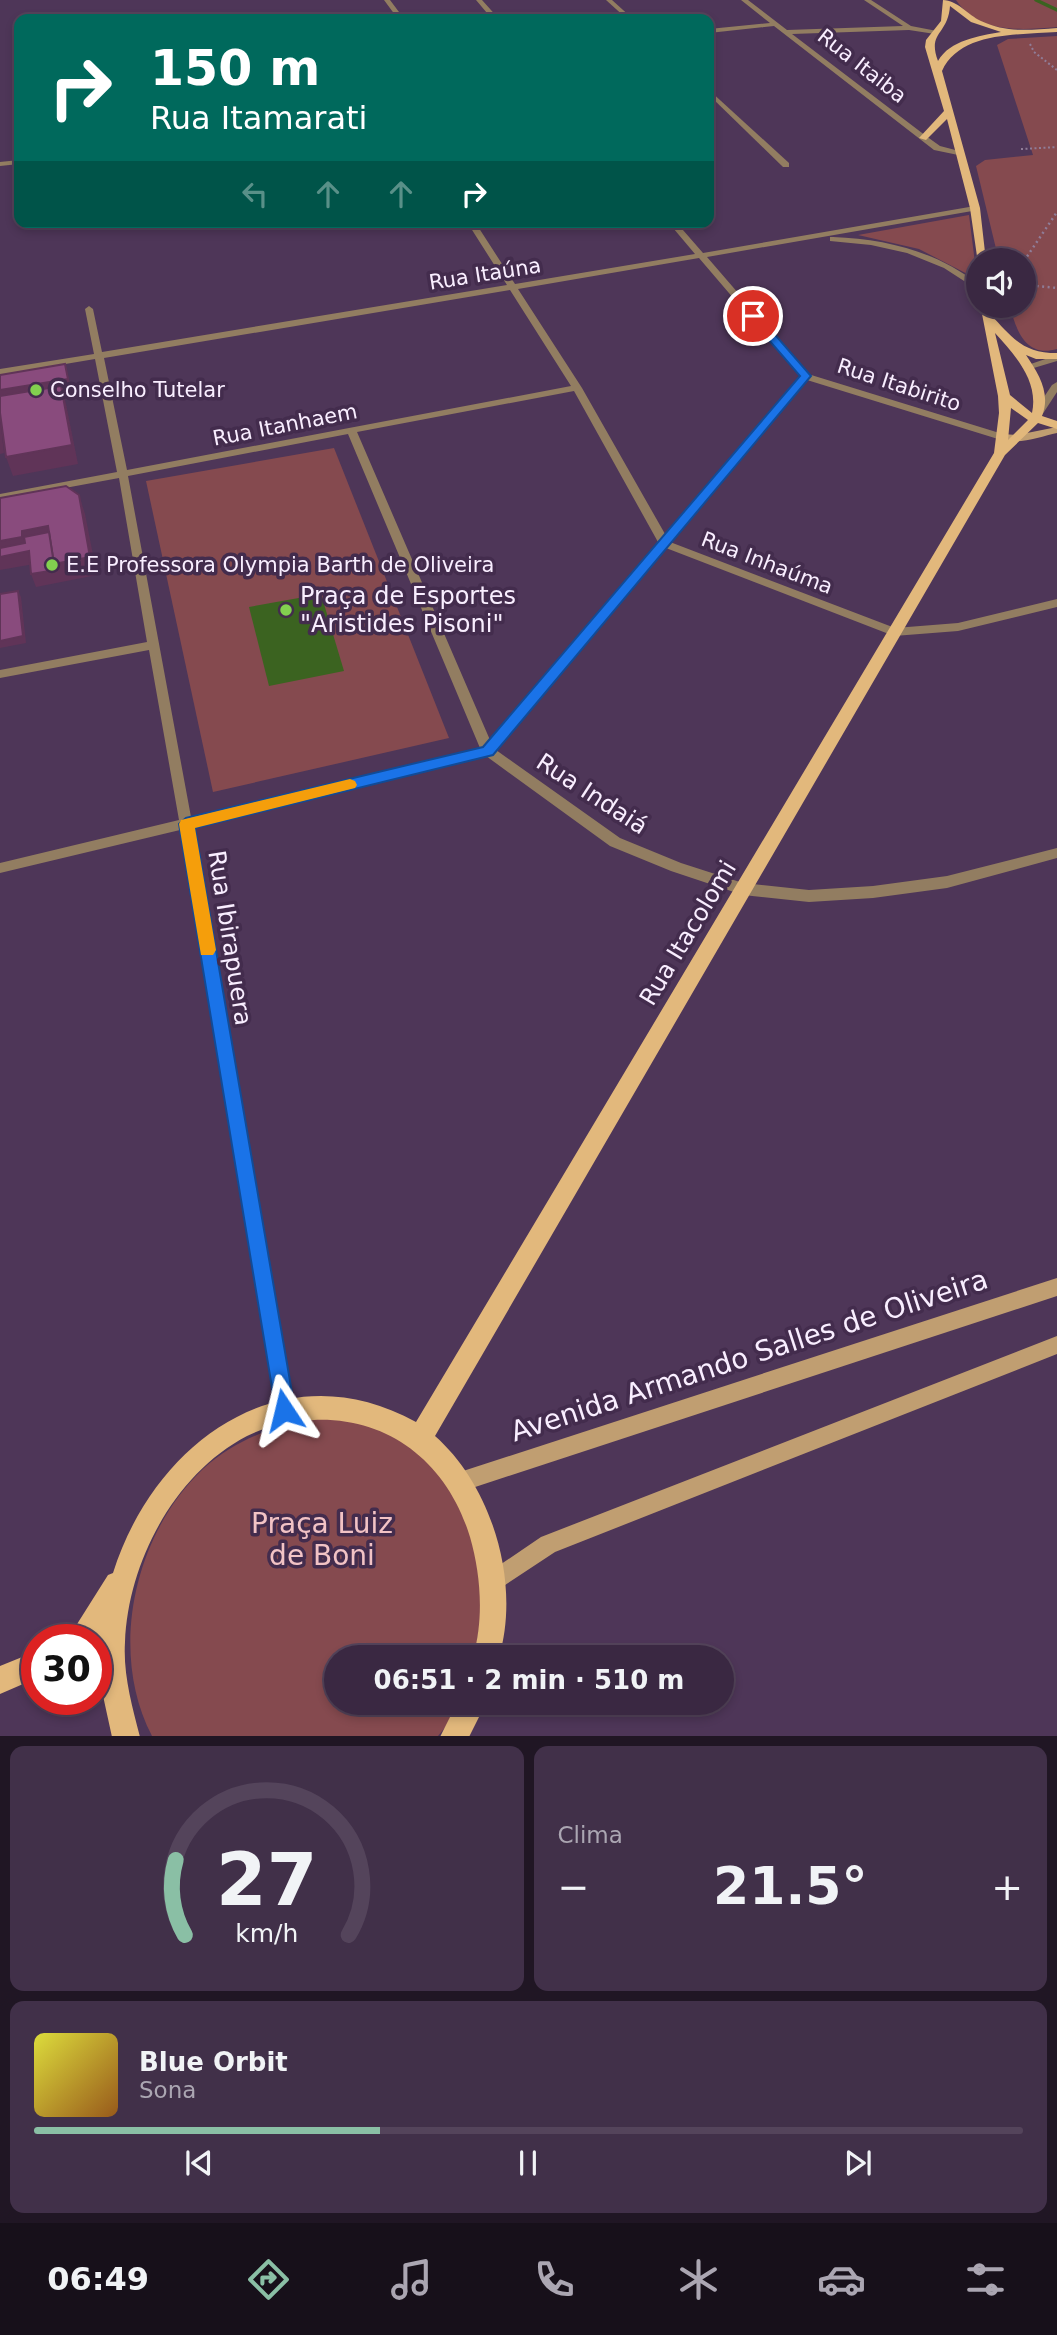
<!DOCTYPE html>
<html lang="pt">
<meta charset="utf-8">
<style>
:root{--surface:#3a2842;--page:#413049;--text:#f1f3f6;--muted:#aba6b2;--line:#54445b;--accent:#8abfa5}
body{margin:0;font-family:"DejaVu Sans",sans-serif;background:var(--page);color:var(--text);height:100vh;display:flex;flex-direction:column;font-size:26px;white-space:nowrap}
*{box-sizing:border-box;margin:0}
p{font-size:23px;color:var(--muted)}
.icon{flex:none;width:38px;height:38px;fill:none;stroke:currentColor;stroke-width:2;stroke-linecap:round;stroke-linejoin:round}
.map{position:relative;height:1736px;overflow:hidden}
.side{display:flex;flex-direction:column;gap:10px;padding:10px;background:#201624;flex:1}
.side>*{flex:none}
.guide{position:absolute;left:14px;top:14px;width:700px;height:214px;border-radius:14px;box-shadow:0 4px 10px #0003,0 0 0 2px var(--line);background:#00695c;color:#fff;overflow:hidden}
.fabs{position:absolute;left:966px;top:248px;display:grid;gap:14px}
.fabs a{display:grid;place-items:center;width:70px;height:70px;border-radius:50%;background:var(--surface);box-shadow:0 4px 10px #0003,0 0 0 2px var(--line);font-size:35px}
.speed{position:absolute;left:21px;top:1624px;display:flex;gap:14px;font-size:35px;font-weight:700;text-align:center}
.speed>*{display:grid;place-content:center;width:91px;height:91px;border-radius:50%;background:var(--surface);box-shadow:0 4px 10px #0003,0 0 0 2px var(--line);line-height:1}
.speed .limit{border:10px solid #d22;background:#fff;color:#111}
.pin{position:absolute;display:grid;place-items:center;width:60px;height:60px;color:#fff;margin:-30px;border:4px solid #fff;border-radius:50%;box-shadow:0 2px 7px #0007}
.me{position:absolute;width:77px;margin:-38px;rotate:350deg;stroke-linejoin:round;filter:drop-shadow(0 0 5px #0008)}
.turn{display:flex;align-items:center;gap:24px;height:147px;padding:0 21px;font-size:32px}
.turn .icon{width:91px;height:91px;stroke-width:2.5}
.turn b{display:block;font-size:49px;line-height:60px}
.lanes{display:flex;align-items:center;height:66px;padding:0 21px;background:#0003;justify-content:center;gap:35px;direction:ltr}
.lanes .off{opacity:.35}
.big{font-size:52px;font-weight:800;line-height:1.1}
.side .card{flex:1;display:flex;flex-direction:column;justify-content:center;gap:10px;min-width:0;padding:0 24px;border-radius:14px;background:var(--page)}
.side .dial{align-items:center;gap:0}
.dial svg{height:182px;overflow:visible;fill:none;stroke:var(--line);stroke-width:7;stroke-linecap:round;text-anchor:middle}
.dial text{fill:var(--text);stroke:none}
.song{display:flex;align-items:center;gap:21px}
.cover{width:84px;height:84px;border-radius:10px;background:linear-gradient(135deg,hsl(60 70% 55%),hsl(30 70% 35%))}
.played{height:7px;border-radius:4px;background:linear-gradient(90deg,var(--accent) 35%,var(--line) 35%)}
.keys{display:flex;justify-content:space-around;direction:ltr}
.heat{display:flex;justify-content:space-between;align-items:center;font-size:38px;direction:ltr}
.side .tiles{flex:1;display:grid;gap:10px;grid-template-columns:1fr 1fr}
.card:last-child{grid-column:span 2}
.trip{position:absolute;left:324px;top:1645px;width:410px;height:70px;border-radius:35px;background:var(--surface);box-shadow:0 4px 10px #0003,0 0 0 2px var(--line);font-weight:800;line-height:70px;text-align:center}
.menu{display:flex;height:112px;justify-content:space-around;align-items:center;background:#17101a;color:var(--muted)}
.menu .icon{width:49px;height:49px}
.menu .active{color:var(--accent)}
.menu b{font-size:32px;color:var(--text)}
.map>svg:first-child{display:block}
</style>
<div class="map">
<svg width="1057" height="1737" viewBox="0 0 1057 1737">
<rect width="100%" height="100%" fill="#4e3658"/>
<g fill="#854a4f">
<path d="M956,0H1057V27C1021,30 979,34 956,0Z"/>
<path d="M1057,36V349C1026,358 1016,331 1010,306H1024V261H999L976,166L985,160L1033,155L997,45L1008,39Z"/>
<polygon points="969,215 977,279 919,249 858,235"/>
<polygon points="334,448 449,738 213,792 146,481"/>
<path d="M303,1418C319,1419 340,1416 356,1420C436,1441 473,1511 481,1588C484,1610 477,1635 475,1657H336V1703H456L447,1725L438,1736H152C108,1652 134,1534 203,1469C234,1441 265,1431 303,1418Z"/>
</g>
<polygon fill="#3b6320" points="321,594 344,671 269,686 249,607"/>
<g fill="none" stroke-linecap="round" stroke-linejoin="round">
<polyline stroke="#3b6320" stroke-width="3.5" points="1036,0 1057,10"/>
<g stroke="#907d98" stroke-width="2" stroke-dasharray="2 2.5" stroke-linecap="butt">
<polyline points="1030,44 1034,52 1057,70"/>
<polyline points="1021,149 1057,147"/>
</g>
<g stroke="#907d98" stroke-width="2.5" stroke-dasharray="2 3.5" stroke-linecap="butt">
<polyline points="1024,261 1057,212"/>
<polyline points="1024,262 1036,286 1057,288"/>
</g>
<polygon fill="#927d61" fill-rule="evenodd" points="19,160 19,164 0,166 0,162"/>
<g fill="#927d61" fill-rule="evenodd">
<polygon points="384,0 390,0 399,12 435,19 402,16 404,19 398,19"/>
<polygon points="476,0 482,0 499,19 493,19 490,16 454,19 487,13"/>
<polygon points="606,0 612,0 633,19 627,19"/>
<polygon points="741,0 748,0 787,30 903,26 864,0 871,0 911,26 937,31 935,34 909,30 792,34 926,136 940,146 963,152 963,156 934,150 774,26 709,33 709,29 770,23"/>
<polygon points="709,90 789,163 789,167 783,167 709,95"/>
<path d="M975,206H978V210L707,257L808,374L1006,435V439H998L807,380L670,542L895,628L958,623L1057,599V607L958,631L894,636L666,548L496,750L620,838L681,863L743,883L809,890L873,886L947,876L1057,848V858L947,888L873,898L809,902L743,895L671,871L610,846L486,756L193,827L294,1410L291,1417L284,1420L277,1417L180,830L0,873V863L179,820L149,650L0,678V670L147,642L119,478L0,500V494L117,472L95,359L0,375V369L94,354L85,309L89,306L93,309L102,352L507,285L467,222H475L515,284L695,254L668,222H676L703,253ZM699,258L800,376L665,534L582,388L518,289ZM510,290L571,386L127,470L104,358ZM574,391L658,542L490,740L357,432ZM348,434L480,748L191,817L128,476Z"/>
<path d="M833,237C885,239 936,251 978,284V290L944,268L907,253L871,245L830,241V237Z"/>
<polygon points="1057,355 1057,361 1027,370 1022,367"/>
<polygon points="1057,382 1057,392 1042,415 1034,417 1032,415 1052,385"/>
</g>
<g fill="#c09e71" fill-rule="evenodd">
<path d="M1057,427V433C1039,437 1013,447 997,437L1002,434L1017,435Z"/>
<polygon points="1057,1278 1057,1296 460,1492 453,1489 450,1482 453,1475 460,1472"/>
<polygon points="1057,1336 1057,1354 555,1552 499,1589 492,1592 485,1589 482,1582 485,1575 541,1537"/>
</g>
<g fill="#e2b87c" fill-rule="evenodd">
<path d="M943,0C957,0 968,15 981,21C1007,33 1029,30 1057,28V32C1019,35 960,31 942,71L980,208L986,261H978V263L970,208L947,119L926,140L919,138L944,111L925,47L926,40L941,21ZM950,6L971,22L1001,32C979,36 950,40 938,61C927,32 948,35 950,6Z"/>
<path d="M982,314H990C1012,337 1022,353 1057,353V359H1036L1026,355C1039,374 1051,394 1042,416L1057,421V429L1038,423L1005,455L435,1436C492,1486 521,1583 499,1657H473C484,1619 481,1575 470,1537C448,1464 390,1417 314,1420C291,1421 267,1426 247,1436C174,1474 128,1563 125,1642C123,1674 132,1706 140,1737H112L100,1682L99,1635L96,1640H67L108,1575L113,1573C154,1442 283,1348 416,1422L994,453L999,413L998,396ZM995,333C1015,355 1039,381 1032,413L1010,395ZM1011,408L1028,420L1008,440Z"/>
<polygon points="37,1651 37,1678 0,1694 0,1666"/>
<polygon points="457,1703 486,1703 469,1737 440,1737"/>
</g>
</g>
<g fill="#603458">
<polygon points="65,364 72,391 63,393 66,404 78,464 13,476 6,457 0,404 0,390"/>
<polygon points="0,416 4,453 0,454"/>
<polygon points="79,495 85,514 97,575 36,587 31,574 34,564 0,570 0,541 22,531"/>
<polygon points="18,591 21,597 26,643 0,648 0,641"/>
</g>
<g fill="#894b7d" stroke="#603458" stroke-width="2">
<polygon points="65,364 68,379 0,390 0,375"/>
<polygon points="61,386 72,445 6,457 0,413 0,396"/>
<polygon points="66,486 79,495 90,557 54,564 48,526 22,531 22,537 0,541 0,498"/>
<polygon points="49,532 54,564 56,570 31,574 29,551 0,557 0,548 25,543 24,537"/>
<polygon points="18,591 23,636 0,641 0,594"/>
</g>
<polygon fill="#1a73e8" stroke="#114b97" stroke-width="2" points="750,314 757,314 811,376 493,755 195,828 295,1410 292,1418 284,1421 277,1418 179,824 186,818 483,747 800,376 750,318"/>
<polygon fill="#f59e0b" points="350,779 355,781 357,785 355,788 195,828 216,950 213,955 201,955 179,824 181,820"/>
<g fill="#82d04f" stroke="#432c4d" stroke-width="2.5">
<circle cx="36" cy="390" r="7"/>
<circle cx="52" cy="565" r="7"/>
<circle cx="286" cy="610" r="7"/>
</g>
<g text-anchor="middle" stroke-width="7" stroke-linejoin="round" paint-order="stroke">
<g font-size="21" fill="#f9eeff" stroke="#432c4d">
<text transform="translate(862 66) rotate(38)" y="7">Rua Itaiba</text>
<text transform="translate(485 274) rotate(-9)" y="7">Rua Itaúna</text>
<text transform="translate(899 385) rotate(18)" y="7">Rua Itabirito</text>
<text transform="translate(285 425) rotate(-11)" y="7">Rua Itanhaem</text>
<text transform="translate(767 563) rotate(21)" y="7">Rua Inhaúma</text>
</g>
<g font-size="21" fill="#f9eeff" stroke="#432c4d" text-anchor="start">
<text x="50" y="397">Conselho Tutelar</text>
<text x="66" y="572">E.E Professora Olympia Barth de Oliveira</text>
</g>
<g font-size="24" fill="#f9eeff" stroke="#432c4d" text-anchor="start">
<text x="300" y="604">Praça de Esportes<tspan x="300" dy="28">"Aristides Pisoni"</tspan></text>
</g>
<g font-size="24" fill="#f9eeff" stroke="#432c4d">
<text transform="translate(592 794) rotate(33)" y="8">Rua Indaiá</text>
<text transform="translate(688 933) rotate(-59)" y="8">Rua Itacolomi</text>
<text transform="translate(230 938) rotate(81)" y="8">Rua Ibirapuera</text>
</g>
<g font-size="28" fill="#f9eeff" stroke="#432c4d">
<text transform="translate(749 1355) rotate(-18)" y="10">Avenida Armando Salles de Oliveira</text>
</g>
<g font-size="28" fill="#f2c3c5" stroke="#432c4d">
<text x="322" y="1533">Praça Luiz<tspan x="322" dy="32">de Boni</tspan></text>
</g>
</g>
</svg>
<div class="fabs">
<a><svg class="icon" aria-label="sound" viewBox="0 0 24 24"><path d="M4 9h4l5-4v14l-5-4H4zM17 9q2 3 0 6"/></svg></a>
</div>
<div class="speed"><div class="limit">30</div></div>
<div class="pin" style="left:753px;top:316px;background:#d93025"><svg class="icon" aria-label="arrive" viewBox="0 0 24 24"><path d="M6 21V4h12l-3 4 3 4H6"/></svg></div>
<svg class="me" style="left:284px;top:1410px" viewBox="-20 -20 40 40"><path d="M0-17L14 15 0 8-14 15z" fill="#1a73e8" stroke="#fff" stroke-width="4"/></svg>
<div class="trip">06:51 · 2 min · 510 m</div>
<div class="guide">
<div class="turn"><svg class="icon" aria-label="right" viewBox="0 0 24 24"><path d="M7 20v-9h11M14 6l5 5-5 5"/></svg><div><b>150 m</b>Rua Itamarati</div></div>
<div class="lanes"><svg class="icon off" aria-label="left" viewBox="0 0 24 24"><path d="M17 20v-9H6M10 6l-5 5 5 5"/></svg><svg class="icon off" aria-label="ahead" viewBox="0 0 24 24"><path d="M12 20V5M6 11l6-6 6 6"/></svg><svg class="icon off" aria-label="ahead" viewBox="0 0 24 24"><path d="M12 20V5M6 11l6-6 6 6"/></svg><svg class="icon" aria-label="right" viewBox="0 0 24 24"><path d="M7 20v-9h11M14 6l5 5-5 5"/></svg></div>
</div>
</div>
<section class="side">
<div class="tiles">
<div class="card dial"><svg viewBox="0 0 100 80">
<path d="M14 69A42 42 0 1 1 86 69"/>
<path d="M14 69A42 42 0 0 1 10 36" stroke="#8abfa5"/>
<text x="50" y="56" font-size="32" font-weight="700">27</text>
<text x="50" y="72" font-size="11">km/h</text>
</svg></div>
<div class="card"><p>Clima</p>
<div class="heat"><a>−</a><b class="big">21.5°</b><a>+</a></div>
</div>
<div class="card">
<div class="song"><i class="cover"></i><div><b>Blue Orbit</b><p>Sona</p></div></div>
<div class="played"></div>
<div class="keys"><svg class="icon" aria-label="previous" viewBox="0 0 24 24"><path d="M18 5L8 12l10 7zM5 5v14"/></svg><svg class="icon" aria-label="pause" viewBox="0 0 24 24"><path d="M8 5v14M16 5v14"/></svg><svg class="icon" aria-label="next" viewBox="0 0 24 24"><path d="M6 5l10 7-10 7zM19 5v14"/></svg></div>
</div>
</div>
</section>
<nav class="menu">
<b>06:49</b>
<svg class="icon active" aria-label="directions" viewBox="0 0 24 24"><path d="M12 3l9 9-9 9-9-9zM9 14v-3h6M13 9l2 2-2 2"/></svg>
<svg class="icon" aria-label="music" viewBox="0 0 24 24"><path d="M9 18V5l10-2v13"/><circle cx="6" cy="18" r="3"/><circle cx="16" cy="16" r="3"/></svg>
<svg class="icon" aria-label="phone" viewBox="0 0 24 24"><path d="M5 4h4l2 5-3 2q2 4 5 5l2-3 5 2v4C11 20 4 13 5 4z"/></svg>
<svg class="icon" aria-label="climate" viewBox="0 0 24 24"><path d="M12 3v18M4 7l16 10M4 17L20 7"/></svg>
<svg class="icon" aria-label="car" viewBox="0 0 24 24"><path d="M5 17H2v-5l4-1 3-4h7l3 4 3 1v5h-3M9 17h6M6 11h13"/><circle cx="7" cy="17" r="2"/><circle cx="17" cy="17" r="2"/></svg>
<svg class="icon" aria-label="filters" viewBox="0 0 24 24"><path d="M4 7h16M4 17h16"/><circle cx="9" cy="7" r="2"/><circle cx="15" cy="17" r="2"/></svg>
</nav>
